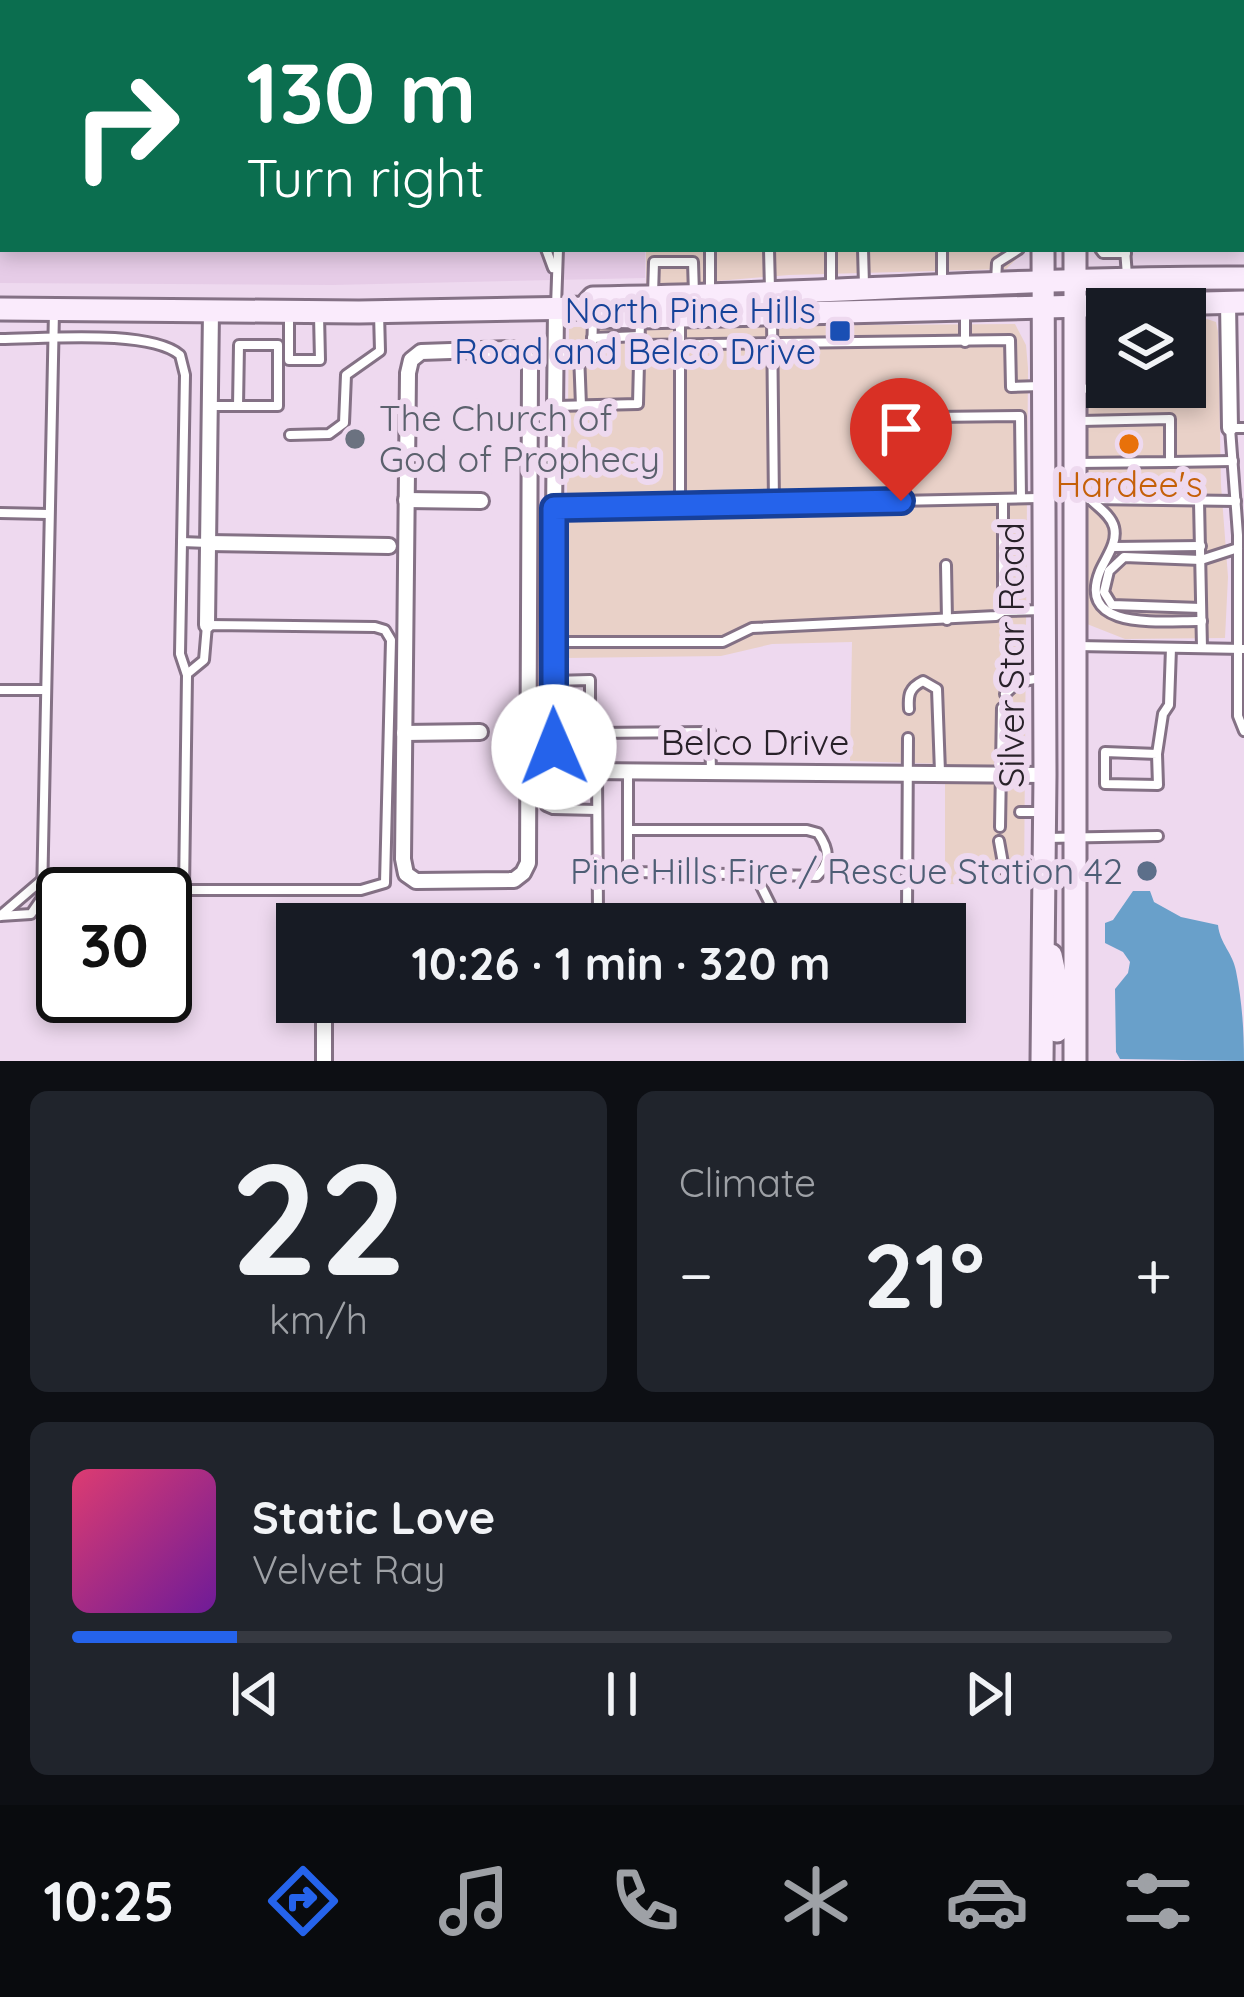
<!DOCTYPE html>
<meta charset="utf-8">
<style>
:root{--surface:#171b24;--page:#20242c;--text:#f1f3f6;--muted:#9ea1a6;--line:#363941;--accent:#2563eb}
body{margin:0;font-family:Quicksand,sans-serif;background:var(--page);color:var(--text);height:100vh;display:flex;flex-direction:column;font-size:45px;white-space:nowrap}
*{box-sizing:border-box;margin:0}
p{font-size:39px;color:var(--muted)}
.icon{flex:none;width:66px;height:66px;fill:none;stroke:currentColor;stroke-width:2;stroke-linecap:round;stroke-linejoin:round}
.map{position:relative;height:1061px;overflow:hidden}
.sheet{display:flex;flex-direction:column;gap:30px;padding:30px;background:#0d0f14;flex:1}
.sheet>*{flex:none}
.guide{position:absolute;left:0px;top:0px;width:1245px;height:252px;box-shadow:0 6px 18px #0003;background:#0b6e4f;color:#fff;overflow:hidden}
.buttons{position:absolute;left:1086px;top:288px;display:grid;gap:24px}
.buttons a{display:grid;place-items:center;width:120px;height:120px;border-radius:0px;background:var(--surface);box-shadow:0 6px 18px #0003;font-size:60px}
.speed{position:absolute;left:36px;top:867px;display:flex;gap:24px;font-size:60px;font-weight:700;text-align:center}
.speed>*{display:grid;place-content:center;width:156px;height:156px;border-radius:50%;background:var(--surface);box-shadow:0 6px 18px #0003;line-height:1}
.speed .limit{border:6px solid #111;border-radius:18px;background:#fff;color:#111}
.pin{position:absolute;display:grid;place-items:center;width:102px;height:102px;color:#fff;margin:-123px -51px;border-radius:50% 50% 50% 0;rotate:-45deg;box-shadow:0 0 12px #0007}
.pin .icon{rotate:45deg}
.me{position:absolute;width:132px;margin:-66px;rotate:359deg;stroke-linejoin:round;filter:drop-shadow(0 0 9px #0008)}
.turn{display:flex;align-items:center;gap:42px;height:252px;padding:0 48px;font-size:54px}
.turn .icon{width:156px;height:156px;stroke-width:2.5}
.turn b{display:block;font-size:84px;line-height:102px}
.big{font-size:90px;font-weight:800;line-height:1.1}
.sheet .tile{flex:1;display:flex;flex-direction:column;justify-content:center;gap:18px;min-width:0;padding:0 42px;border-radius:18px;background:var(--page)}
.sheet .dial{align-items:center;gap:0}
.dial b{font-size:156px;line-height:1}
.song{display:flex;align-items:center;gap:36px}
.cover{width:144px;height:144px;border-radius:18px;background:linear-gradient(135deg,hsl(340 70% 55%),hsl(280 70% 35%))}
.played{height:12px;border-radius:6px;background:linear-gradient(90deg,var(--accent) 15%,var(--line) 15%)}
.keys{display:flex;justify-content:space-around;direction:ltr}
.heat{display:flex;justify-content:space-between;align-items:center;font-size:66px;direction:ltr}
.sheet .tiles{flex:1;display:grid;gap:30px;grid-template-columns:1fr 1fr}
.tile:last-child{grid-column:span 2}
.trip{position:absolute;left:276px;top:903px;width:690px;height:120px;border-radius:0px;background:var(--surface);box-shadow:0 6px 18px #0003;font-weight:800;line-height:120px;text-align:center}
.menu{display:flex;height:192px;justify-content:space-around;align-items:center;background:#090b0e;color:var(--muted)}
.menu .icon{width:84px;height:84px}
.menu .current{color:var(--accent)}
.menu b{font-size:54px;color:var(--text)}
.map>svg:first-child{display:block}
</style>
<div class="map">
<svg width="1244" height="1061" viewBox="0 0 1244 1061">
<rect width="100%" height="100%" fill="#eed9ef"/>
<g fill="#e9d1c8">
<polygon points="646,249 1027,249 1006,269 789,275 646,287"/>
<polygon points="1207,319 1216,322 1218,332 1221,485 1228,577 1225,638 1125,639 1087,624 1088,345 1095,329 1107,324 1107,387 1185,387 1185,320"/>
<polygon points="1015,324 1026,345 1028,368 1024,885 945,884 945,764 850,761 852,642 772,644 721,656 565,658 569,327"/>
</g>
<polygon fill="#e6cce7" points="0,0 1028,0 1028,3 3,3 3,249 645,249 645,278 332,285 0,283"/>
<path fill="#69a0ca" d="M1133,891H1150L1154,902L1181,917L1218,925C1220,944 1233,953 1236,971C1242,1001 1244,1030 1244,1061L1120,1059L1116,1052L1115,989L1128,973L1130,962L1123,952L1105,943V923L1113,920Z"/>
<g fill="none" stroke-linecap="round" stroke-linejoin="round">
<defs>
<g id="service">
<polyline points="960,0 960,3"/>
<polyline points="994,0 994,3"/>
<polyline points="1242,135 1244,133"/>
<polyline points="546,249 553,268"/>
<polyline points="710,249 710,289"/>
<polyline points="769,249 770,290"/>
<polyline points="863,249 864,285"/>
<polyline points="942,249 942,282"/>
<polyline points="1100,249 1103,253 1126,253"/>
<polyline points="1125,249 1127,276"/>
<polyline points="996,281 997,263 1019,249"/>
<polyline points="831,288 831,249"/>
<polyline points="653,295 654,262 693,262 694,294"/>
<polyline points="556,307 558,249"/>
<polyline points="289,313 289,360 320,360 319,315"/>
<polyline points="965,314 965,342"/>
<polyline points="772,317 774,504"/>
<polyline points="592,338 640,336"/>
<path d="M0,339C43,339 149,329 180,355L185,375L180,654L187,675L184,890H43"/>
<polyline points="640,345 1010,340 1011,387 1041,386"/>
<polyline points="579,353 592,353 593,319"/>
<polyline points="556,354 579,353 581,406"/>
<polyline points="1077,389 1126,387"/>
<polyline points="211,406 278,406 278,345 239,345 238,406"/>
<polyline points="556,406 638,404 640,321"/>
<polyline points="933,417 1020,416 1021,498"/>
<polyline points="1244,428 1230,428 1238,535 1238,716 1244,731"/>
<polyline points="290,435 329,434 344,423 346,375 380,351 379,313"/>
<polyline points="1170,462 1233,461"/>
<polyline points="1077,463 1170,462 1170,419 1081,421"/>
<polyline points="1089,499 1236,501"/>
<path d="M1090,499C1098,507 1111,515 1114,527C1118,543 1106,557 1100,571C1075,633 1166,620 1202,621"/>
<polyline points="1199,501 1202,648"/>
<polyline points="680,506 680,321"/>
<polyline points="555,508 1038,498"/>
<polyline points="0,513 48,514"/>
<polyline points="182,542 208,543"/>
<polyline points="1113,547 1201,546"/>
<polyline points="946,565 947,620"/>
<polyline points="1201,608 1112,605 1104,592 1109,571 1124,557 1201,560 1238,548"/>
<polyline points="1003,611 1043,610"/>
<polyline points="554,642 723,642 752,628 996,616 1003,611 1003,499"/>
<polyline points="1077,646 1244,649"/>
<polyline points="553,681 590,680 590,733 710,732 711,771"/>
<polyline points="0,690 44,690"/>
<polyline points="1005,694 1018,682 1040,678"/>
<path d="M909,709C908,695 909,688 923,681L937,689L940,772"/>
<polyline points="1157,754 1158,785 1105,784 1105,752 1157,754 1163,714 1169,705 1171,648"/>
<polyline points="556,771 546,781 546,806 553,809 597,810"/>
<polyline points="597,773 598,911"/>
<path d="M628,773V862L635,872L817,876C831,862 829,849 818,833L807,830H628"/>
<polyline points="1020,812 1043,812"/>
<polyline points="1000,827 1002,708"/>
<polyline points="1046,838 1158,836"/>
<polyline points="999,841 1004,869 1042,872"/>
<polyline points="755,874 774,912 907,913 908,738"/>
<polyline points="184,890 361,890 385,883 391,640 385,630 375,627 207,625 204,660 187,674"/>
<polyline points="546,910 669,912"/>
<polyline points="0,916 31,914 42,898 54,311"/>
<polyline points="0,916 42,880"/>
</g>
<g id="minor">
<polyline points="1242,30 1244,30"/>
<polyline points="1228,303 1230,428"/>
<path d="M556,308L552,728C553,751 560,767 585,771L1045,775"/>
<polygon points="512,349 526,356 530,368 528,863 523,873 514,880 416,881 406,874 403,859 408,373 411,360 421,352"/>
<polyline points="406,500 481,501"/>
<polyline points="208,543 389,546"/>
<polyline points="207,625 211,311"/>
<polyline points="404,733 480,732"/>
<polyline points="324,1016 324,1061"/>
</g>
<g id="secondary">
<polyline points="1056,0 1057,3"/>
<polyline points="1073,0 1073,3"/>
<polyline points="584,308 593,316 641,317 1244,302"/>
<path d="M0,309L359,312L584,308L593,298C810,295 1026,277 1244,278"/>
<polyline points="1051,955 1057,983 1057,1031"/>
<polyline points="1042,1061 1045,775 1043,249"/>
<polyline points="1075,1061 1075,249"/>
</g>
</defs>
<use href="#service" stroke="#847185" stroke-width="14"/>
<use href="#minor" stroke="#847185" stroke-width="20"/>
<use href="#secondary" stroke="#847185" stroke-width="27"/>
<use href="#service" stroke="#fff" stroke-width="8"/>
<use href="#minor" stroke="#fff" stroke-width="14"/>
<use href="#secondary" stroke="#faebfc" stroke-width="21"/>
</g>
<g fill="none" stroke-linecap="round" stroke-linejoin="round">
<defs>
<polyline id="route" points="554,747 554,508 901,501"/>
</defs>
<use href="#route" stroke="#184099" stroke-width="30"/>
<use href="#route" stroke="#2563eb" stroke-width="21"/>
</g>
<rect fill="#1a4fb4" stroke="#eed9ef" stroke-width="4.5" x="828" y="319" width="24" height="24" rx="6"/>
<circle fill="#6b7280" stroke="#eed9ef" stroke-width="4.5" cx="355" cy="439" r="12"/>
<circle fill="#e8710a" stroke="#eed9ef" stroke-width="4.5" cx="1129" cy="444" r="12"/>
<circle fill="#5c6f8a" stroke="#eed9ef" stroke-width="4.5" cx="1147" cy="871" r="12"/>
<g text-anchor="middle" stroke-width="12" stroke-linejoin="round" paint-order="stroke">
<g font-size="36" fill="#164399" stroke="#eed9ef" text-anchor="end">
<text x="816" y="323">North Pine Hills<tspan x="816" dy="41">Road and Belco Drive</tspan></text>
</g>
<g font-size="36" fill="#5b616d" stroke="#eed9ef" text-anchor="start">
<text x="379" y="431">The Church of<tspan x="379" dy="41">God of Prophecy</tspan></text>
</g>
<g font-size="36" fill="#c56008" stroke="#eed9ef">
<text x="1129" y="497">Hardee's</text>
</g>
<g font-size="36" fill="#282129" stroke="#eed9ef">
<text transform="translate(1011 655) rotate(-90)" y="13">Silver Star Road</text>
<text x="755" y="755">Belco Drive</text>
</g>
<g font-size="36" fill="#4e5e75" stroke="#eed9ef" text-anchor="end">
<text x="1123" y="884">Pine Hills Fire / Rescue Station 42</text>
</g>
</g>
</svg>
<div class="buttons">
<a><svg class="icon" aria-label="layers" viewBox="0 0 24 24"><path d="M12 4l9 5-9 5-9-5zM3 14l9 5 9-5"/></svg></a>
</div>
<div class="speed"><div class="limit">30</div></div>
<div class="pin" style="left:901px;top:501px;background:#d93025"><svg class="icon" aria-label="arrive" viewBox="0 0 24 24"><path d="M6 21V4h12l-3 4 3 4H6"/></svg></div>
<svg class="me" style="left:554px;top:747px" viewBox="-20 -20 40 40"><circle r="19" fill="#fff"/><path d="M0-13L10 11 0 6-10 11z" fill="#2563eb"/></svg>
<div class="trip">10:26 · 1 min · 320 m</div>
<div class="guide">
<div class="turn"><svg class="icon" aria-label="right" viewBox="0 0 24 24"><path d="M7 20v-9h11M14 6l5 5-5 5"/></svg><div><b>130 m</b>Turn right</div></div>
</div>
</div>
<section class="sheet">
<div class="tiles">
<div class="tile dial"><b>22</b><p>km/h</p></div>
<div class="tile"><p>Climate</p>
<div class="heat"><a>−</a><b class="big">21°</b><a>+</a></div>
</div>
<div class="tile">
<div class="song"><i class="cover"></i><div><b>Static Love</b><p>Velvet Ray</p></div></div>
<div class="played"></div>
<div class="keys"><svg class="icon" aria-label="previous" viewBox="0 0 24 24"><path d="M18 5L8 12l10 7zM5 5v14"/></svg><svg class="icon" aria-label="pause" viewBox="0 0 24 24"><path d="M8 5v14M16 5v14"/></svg><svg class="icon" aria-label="next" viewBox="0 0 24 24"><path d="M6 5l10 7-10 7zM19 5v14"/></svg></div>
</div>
</div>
</section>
<nav class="menu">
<b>10:25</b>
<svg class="icon current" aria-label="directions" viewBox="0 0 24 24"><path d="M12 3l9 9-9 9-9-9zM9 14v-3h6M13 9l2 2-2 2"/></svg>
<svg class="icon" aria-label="music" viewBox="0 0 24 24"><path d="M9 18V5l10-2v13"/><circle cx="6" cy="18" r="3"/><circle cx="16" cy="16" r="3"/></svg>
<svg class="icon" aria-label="phone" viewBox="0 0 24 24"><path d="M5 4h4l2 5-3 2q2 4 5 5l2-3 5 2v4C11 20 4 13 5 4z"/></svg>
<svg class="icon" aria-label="climate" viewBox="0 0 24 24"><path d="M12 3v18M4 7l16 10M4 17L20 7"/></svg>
<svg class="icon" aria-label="car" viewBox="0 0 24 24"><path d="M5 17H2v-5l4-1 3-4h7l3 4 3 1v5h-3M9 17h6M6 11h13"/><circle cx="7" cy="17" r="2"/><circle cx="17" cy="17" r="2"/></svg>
<svg class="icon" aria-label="filters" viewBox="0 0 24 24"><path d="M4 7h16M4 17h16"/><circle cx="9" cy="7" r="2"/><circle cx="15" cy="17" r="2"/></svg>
</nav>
